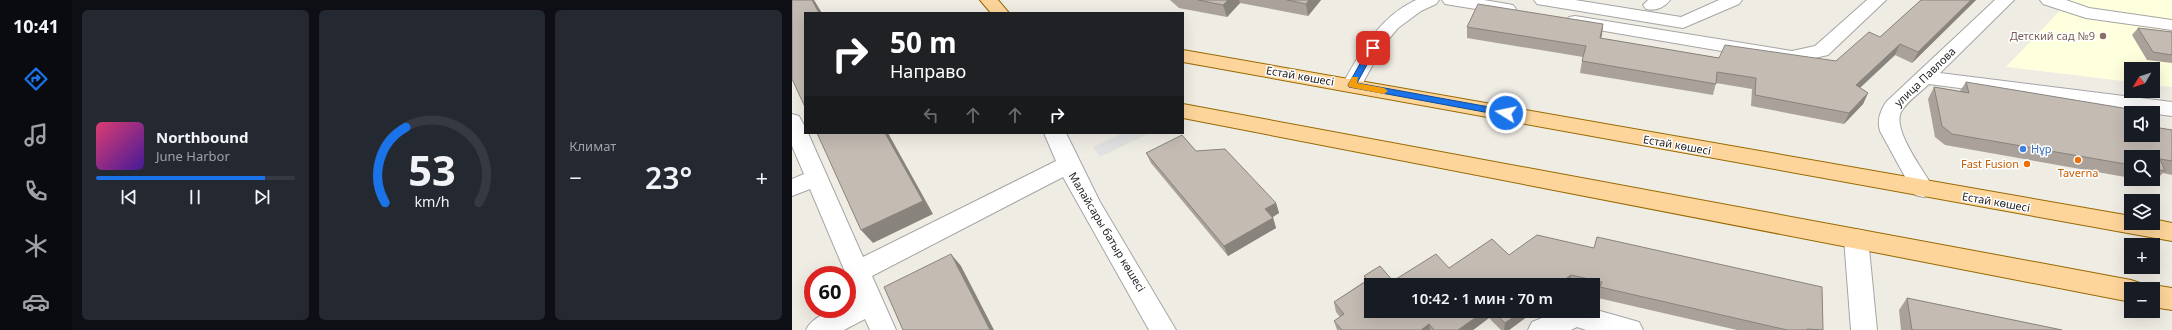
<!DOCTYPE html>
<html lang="ru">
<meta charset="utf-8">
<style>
:root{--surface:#171b24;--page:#242831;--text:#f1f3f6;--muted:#9ea1a6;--line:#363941;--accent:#1a73e8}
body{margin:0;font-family:"Noto Sans",sans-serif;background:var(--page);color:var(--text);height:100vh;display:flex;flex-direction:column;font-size:15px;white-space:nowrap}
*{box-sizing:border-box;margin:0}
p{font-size:13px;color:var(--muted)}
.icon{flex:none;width:22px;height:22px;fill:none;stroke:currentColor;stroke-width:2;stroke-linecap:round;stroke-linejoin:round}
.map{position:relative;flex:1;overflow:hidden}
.side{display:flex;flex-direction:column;gap:10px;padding:10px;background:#0d0f14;width:720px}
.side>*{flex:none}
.banner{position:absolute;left:12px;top:12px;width:380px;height:122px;border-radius:0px;box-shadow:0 4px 16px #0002;background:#202124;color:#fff;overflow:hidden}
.needle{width:26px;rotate:231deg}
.buttons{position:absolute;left:1332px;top:62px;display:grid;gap:8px}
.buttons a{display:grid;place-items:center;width:36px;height:36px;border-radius:0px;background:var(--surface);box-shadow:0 4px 16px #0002;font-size:20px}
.speed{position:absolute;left:12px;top:266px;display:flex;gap:8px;font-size:20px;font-weight:700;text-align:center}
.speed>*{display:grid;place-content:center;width:52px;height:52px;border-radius:50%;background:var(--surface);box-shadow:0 4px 16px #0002;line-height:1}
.speed .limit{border:6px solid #d22;background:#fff;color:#111}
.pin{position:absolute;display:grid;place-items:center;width:34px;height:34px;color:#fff;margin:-17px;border-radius:8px;box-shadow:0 2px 6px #0006}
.me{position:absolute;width:44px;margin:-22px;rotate:280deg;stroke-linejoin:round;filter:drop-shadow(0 0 3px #0008)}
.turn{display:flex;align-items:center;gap:14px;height:84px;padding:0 20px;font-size:18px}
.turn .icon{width:52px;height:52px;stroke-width:2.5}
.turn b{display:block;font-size:28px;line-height:34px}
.lanes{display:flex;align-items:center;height:38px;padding:0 20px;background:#0003;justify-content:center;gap:20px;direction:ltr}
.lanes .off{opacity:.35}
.big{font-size:30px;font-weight:600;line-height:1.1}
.side .widget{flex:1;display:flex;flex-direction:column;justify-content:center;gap:6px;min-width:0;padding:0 14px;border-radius:6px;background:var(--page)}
.side .dial{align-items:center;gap:0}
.dial svg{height:104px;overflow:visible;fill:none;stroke:var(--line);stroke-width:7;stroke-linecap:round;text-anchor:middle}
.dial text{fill:var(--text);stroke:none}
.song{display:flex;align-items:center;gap:12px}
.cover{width:48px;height:48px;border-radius:6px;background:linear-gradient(135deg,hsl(340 70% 55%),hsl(260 70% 35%))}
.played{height:4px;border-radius:2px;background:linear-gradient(90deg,var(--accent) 85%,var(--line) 85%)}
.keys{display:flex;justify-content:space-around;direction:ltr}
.heat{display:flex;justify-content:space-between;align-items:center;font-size:22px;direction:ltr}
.side .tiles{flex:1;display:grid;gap:10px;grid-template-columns:repeat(3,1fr)}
.trip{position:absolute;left:572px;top:278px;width:236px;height:40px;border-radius:0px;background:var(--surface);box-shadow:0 4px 16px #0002;font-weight:600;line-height:40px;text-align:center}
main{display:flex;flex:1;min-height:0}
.dock{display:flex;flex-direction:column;width:72px;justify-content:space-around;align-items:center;background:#090b0e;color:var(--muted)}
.dock .icon{width:28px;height:28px}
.dock .selected{color:var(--accent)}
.dock b{font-size:18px;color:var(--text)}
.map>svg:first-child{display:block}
</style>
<main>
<nav class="dock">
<b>10:41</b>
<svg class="icon selected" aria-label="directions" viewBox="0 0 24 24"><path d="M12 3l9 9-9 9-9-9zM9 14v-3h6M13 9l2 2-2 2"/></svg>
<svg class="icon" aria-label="music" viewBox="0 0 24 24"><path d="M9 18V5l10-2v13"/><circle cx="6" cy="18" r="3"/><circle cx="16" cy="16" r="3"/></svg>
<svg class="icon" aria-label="phone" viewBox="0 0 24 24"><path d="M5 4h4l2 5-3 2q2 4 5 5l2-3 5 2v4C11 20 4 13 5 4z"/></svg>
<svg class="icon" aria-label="climate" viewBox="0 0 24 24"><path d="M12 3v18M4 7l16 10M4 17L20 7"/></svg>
<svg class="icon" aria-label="car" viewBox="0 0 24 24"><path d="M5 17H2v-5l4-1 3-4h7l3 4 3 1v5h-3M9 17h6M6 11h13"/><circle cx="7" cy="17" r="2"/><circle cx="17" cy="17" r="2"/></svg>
</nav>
<section class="side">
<div class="tiles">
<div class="widget">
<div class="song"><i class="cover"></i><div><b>Northbound</b><p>June Harbor</p></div></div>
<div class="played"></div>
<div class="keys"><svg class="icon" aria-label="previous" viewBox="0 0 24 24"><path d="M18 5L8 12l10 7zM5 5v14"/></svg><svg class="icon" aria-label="pause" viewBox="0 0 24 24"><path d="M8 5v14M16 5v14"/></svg><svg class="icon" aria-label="next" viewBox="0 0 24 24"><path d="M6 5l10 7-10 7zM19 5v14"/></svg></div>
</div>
<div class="widget dial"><svg viewBox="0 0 100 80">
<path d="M14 69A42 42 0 1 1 86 69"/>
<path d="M14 69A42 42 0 0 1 30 11" stroke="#1a73e8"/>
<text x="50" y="56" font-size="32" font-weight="700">53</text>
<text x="50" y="72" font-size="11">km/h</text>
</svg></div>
<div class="widget"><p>Климат</p>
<div class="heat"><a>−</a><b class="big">23°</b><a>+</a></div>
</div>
</div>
</section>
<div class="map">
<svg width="1380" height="330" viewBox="0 0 1380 330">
<rect width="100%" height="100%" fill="#efece4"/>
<polygon fill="#feffdd" points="1278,0 1380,0 1380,87 1361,85 1361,69 1339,69 1339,82 1214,67"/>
<polygon fill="#e2e2e2" points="331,133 358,133 308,157 301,147"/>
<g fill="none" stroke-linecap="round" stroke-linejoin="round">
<defs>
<g id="minor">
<path d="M624,0H647L644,4L629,11L606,28L591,46L567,90L560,91L553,90L550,85C569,51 587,17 624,0Z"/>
<polygon points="650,0 692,0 721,5 724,9 721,13 715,14 659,5 653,4"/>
<polygon points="742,0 783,0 889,17 927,0 950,0 947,4 891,28 751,5 745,4"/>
<path d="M856,0H878C872,8 863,11 854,9L851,5Z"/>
<polygon points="1075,0 1094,0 1036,55 1000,63 783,26 777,25 774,21 777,17 783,16 1000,51 1023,46"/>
<path d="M1203,0H1222L1148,73L1380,102V116L1137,84C1129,92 1114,102 1109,112C1100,131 1133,172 1142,189L1139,195L1131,197L1123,195L1088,131C1085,120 1088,112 1094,102Z"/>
<polygon points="1248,0 1274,0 1297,8 1380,20 1380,30 1294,18 1251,4"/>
<path d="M0,114L7,116L13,127V133H16L71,257L264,161L252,133H274L308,202L384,330H357L271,177L80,276L104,330H78L73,319L52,330H14C21,316 40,309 55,309V303L64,298L18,189L0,196V179L12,174L0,146Z"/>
<polygon points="1064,229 1073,231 1076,238 1085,330 1059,330 1052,238 1055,231"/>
<polygon points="801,309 847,322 851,330 794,330 785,327 779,330 736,330 740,322 767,311 801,311"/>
</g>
<g id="major">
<polygon points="188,0 206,0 217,13 199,13"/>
<polygon points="391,50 1339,216 1339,223 1361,223 1361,219 1380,223 1380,241 391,62"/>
<polygon points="391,104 1339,280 1348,283 1351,289 1339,289 1339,302 391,118"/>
<polygon points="1361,285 1380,288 1380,310 1361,307 1361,289 1352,289"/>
</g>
</defs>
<use href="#minor" stroke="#a5a5a5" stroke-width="2"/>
<use href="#major" stroke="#986900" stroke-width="2"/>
<use href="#minor" fill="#fff" fill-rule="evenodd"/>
<use href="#major" fill="#fdd59b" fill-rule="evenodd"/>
</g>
<g fill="#a9a19a">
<polygon points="378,0 529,0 516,16 448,3 435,17 387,8"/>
<polygon points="1129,0 1184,0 1120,63 1103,55 1068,88 1076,93 1071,104 1052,124 959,106 960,89 924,83 921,95 788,73 790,61 791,57 675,38 675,27 811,24 809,38 927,58 1044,61 1088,37"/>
<polygon points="1346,28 1380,32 1380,63 1355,60 1340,35"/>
<polygon points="1174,82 1362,127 1380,130 1380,175 1371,173 1362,182 1343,179 1361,179 1361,157 1339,157 1339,178 1153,145 1143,137 1136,99 1142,87 1168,91"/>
<polygon points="404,151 484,203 487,213 481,217 484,228 436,256 359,163 354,153"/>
<polygon points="717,255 1031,330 945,330 806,298 807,293 801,291 801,285 579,285 579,311 743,311 717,330 709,330 697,318 681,330 545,330 542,321 548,317 544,312 542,302 573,281 572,276 601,281 657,268"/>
<polygon points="1115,298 1270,330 1109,330 1107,310"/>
</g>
<g fill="#89837d">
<polygon points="20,0 22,0 30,13 27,13"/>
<polygon points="436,0 447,0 448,3 435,17 431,5"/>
<polygon points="517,0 529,0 516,16 514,4"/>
<polygon points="1179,0 1184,0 1120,63 1126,52"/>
<polygon points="811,24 810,35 806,49 808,38"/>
<polygon points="1108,44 1103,55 1059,96 1064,85"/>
<polygon points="1076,93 1071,104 1052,124 1057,113"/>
<polygon points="93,133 96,133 141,214 81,243 69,230"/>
<polygon points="484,203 487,213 477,219 473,209"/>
<polygon points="481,218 484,228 436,256 432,246"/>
<polygon points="159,254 169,266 202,330 198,330"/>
<polygon points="779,275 778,285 765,285"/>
<polygon points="693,311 697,311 697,318 681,330 666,330"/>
<polygon points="730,311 743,311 717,330 712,330 713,323"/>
<polygon points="637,324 638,330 629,330"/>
</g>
<g fill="#c4bbb3" stroke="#89837d">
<polygon points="0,0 20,0 27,13 13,13 13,107 0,79"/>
<polygon points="406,0 436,0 431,5"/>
<polygon points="495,0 517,0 514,4"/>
<polygon points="1129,0 1179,0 1126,52 1108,44 1064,85 1076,93 1057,113 963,95 964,78 925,72 924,84 790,61 794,46 675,27 686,4 811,24 808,38 927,58 933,45 1044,61 1077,32 1088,37"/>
<polygon points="1346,28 1380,32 1380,55 1361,52"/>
<polygon points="1174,82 1355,112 1355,113 1339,113 1339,135 1361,135 1361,124 1362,127 1380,130 1380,161 1368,159 1373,171 1361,169 1361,157 1339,157 1339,165 1160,134 1150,126 1142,87 1177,93"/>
<polygon points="25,133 93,133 131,201 69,230"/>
<polygon points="390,135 404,151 433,149 484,203 473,209 481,218 432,246 354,153"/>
<polygon points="745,235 802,248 805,237 1030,287 1031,330 1015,329 1015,330 995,330 808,287 810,282 779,275 765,285 579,285 579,311 693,311 666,330 642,330 637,324 629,330 550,330 542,321 552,314 542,302 576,280 572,276 588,266 601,281 644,254 657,268 700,239 717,255"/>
<polygon points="159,254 198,330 111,330 92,287"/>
<polygon points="1115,298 1270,330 1120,330"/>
<polygon points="701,311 730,311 713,323"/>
</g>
<polygon fill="#1a73e8" stroke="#114b97" points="578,46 584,48 565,83 714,110 718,113 714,116 557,87 556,85"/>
<polygon fill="#f59e0b" points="560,77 566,77 565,83 592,88 596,91 592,94 557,87 556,85"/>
<circle fill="#8d6e63" stroke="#fff" stroke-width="1.5" cx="1311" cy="36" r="4"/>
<circle fill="#3f7fe0" stroke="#fff" stroke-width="1.5" cx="1231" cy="149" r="4"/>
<g fill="#e8710a" stroke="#fff" stroke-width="1.5">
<circle cx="1286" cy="160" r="4"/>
<circle cx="1235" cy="164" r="4"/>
</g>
<g text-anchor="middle" stroke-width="3" stroke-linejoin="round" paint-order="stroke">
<g font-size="11" fill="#785e54" stroke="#fff" text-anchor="end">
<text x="1303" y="40">Детский сад №9</text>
</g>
<g font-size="11" fill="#1e1e1e" stroke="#fff">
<text transform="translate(508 76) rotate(10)" y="4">Естай көшесі</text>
<text transform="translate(1133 77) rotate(-44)" y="4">улица Павлова</text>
<text transform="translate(885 145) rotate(10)" y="4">Естай көшесі</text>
<text transform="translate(1204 202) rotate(10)" y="4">Естай көшесі</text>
<text transform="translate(315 232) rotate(59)" y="4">Малайсары батыр көшесі</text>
</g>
<g font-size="11" fill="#366cbe" stroke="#fff" text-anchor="start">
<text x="1239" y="153">Нұр</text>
</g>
<g font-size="11" fill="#c56008" stroke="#fff" text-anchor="end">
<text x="1227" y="168">Fast Fusion</text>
<text x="1286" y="177" text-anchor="middle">Taverna</text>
</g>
</g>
</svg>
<div class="buttons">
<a><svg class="needle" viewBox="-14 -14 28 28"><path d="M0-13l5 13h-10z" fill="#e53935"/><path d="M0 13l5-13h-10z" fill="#9ea1a6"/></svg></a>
<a><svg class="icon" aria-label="sound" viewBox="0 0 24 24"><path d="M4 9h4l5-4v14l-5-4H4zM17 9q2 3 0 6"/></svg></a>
<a><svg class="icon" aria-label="search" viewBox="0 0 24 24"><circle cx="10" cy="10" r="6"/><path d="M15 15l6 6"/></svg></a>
<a><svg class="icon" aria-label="layers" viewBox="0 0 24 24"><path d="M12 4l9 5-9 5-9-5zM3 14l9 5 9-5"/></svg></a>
<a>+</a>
<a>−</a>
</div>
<div class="speed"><div class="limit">60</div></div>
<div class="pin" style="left:581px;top:48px;background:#d93025"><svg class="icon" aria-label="arrive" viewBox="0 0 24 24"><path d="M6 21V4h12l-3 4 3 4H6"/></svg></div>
<svg class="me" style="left:714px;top:113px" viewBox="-20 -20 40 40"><circle r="17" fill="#1a73e8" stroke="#fff" stroke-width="3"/><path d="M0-11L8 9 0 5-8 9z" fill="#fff"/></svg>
<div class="trip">10:42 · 1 мин · 70 m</div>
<div class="banner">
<div class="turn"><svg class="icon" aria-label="right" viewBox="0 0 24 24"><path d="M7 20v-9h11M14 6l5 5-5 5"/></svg><div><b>50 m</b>Направо</div></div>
<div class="lanes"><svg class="icon off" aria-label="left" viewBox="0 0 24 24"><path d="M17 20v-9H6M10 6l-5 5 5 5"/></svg><svg class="icon off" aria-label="ahead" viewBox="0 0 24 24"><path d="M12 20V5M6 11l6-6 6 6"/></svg><svg class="icon off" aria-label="ahead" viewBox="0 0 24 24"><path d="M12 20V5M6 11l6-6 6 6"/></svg><svg class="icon" aria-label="right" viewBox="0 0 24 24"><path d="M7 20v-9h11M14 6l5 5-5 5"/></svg></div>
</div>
</div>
</main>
